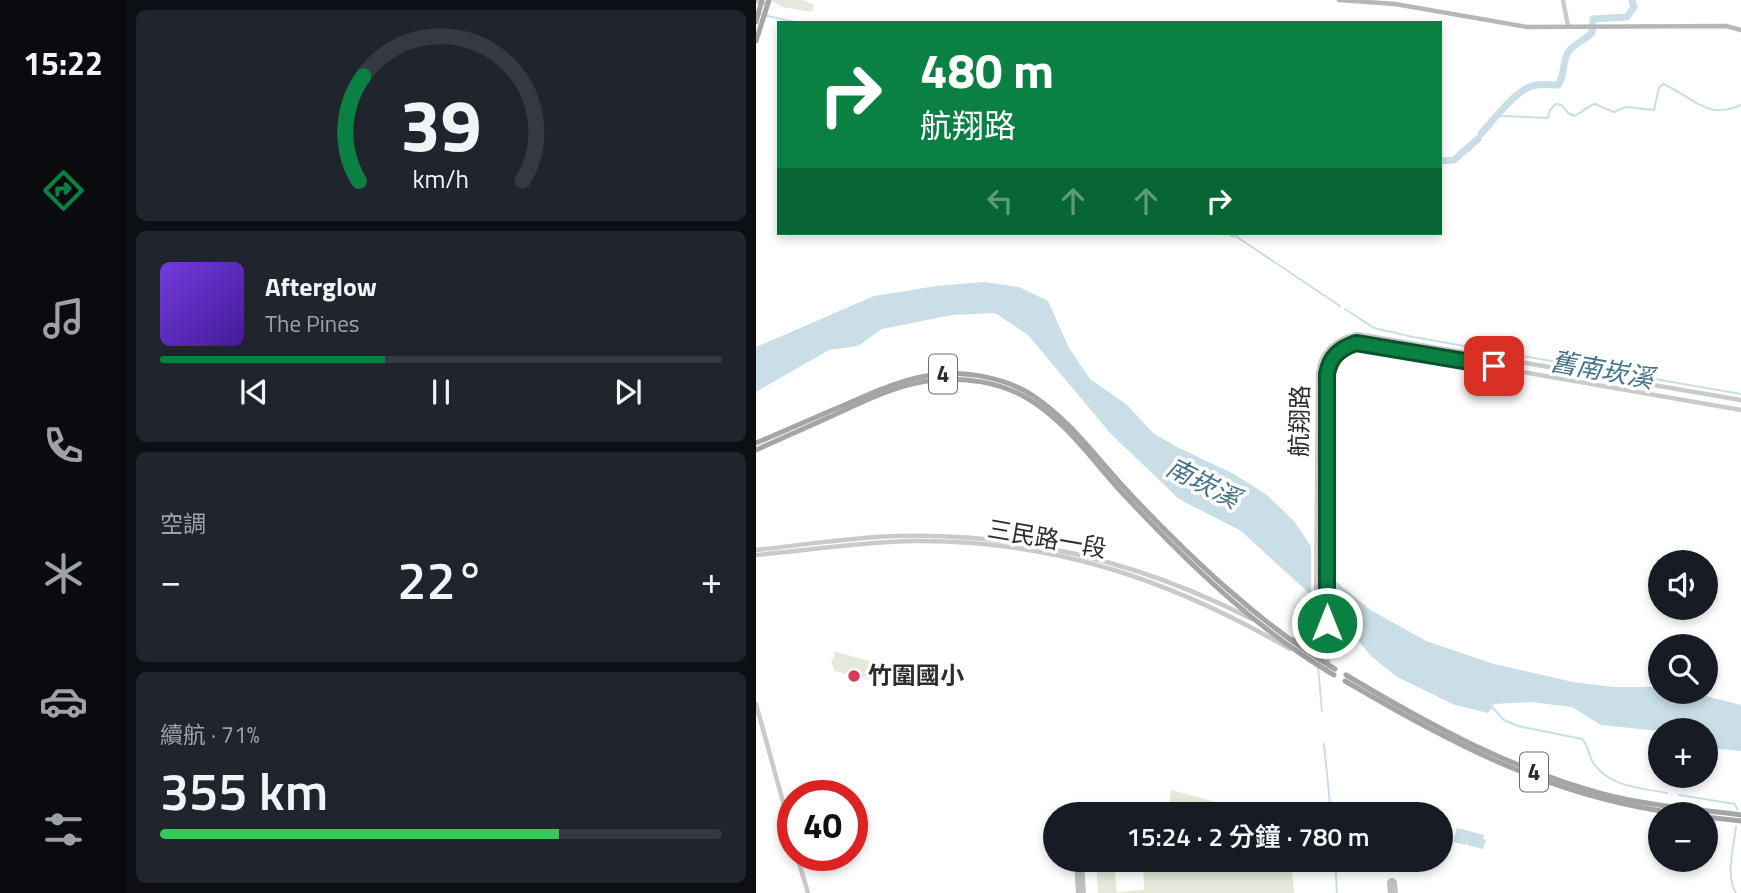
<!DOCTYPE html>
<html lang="zh-TW">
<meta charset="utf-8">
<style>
:root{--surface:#171b24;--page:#20242c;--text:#f1f3f6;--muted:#9ea1a6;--line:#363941;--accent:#0b8043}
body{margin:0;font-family:"Titillium Web","Noto Sans TC",sans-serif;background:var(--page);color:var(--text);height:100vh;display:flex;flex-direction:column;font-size:26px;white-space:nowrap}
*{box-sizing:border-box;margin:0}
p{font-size:23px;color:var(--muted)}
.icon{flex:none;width:38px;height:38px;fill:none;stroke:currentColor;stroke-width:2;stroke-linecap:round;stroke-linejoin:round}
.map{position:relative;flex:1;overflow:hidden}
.details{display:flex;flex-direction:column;gap:10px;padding:10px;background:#0d0f14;width:630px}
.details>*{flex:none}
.banner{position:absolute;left:21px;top:21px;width:665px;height:214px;border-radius:0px;box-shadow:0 4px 10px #0003;background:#0b8043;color:#fff;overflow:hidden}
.tools{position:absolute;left:892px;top:550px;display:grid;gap:14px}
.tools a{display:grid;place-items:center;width:70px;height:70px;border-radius:50%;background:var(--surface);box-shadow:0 4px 10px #0003;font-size:35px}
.speed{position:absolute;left:21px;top:780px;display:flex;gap:14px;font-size:35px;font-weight:700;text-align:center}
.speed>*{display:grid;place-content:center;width:91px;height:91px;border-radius:50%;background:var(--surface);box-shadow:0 4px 10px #0003;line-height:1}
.speed .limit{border:10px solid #d22;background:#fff;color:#111}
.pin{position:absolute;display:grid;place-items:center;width:60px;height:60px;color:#fff;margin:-30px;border-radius:14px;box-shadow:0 4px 10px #0006}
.me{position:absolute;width:77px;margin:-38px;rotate:0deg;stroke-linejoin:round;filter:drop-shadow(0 0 5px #0008)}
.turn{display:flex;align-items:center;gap:24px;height:147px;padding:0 28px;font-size:32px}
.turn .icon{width:91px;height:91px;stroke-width:2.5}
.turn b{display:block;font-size:49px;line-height:60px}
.lanes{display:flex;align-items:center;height:66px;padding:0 28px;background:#0003;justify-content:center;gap:35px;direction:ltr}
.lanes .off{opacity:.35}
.big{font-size:52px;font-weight:600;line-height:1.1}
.details .widget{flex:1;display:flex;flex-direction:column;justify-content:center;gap:10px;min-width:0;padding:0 24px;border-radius:10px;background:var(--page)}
.details .dial{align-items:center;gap:0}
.dial svg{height:182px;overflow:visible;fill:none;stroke:var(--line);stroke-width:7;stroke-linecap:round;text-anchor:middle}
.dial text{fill:var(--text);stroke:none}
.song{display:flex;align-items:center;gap:21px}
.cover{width:84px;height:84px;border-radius:10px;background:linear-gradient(135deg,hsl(260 70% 55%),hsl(260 70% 35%))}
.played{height:7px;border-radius:4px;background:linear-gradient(90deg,var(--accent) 40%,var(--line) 40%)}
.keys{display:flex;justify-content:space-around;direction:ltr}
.heat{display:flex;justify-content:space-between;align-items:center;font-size:38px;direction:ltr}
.charge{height:10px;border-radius:5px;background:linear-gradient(90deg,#34c759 71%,var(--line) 0)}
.trip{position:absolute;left:287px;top:802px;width:410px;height:70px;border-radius:35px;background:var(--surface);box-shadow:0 4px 10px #0003;font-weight:600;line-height:70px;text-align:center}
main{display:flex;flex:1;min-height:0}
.tab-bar{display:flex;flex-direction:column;width:126px;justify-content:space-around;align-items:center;background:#090b0e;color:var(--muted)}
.tab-bar .icon{width:49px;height:49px}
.tab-bar .on{color:var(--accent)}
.tab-bar b{font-size:32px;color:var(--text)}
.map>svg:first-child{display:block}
</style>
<main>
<nav class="tab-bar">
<b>15:22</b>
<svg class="icon on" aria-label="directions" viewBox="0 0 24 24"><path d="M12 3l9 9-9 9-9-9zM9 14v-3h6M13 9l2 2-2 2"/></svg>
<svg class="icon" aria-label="music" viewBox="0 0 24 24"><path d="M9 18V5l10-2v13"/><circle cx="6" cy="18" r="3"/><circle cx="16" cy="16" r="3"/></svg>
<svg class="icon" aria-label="phone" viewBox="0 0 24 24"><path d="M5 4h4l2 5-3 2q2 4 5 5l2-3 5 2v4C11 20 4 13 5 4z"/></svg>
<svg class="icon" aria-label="climate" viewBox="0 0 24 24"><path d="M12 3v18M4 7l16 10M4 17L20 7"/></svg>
<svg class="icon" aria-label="car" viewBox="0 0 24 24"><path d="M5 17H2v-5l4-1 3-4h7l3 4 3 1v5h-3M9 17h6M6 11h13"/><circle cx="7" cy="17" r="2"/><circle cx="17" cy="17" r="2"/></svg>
<svg class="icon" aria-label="filters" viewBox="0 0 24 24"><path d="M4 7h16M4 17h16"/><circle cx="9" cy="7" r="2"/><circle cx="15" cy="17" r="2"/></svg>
</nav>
<section class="details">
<div class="widget dial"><svg viewBox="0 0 100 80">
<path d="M14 69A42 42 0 1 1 86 69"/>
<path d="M14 69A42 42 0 0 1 16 23" stroke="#0b8043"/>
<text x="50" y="56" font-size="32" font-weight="700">39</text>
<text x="50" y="72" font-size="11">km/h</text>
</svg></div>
<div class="widget">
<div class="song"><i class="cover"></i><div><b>Afterglow</b><p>The Pines</p></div></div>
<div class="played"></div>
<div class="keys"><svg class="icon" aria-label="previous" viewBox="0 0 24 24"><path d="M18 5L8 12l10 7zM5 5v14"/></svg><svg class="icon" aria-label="pause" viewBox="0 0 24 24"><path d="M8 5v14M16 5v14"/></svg><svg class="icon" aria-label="next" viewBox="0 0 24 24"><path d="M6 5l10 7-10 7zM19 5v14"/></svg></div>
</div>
<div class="widget"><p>空調</p>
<div class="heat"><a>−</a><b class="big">22°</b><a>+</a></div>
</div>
<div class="widget"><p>續航 · 71%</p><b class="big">355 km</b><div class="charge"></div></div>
</section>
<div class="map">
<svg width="985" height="893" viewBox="0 0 985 893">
<rect width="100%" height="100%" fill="#fff"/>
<g fill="#e4e9db">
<polygon points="16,0 47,0 58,5 56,12 27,7 16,2"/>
<path d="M77,651L120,663L117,666L118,672C109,684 92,674 79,671L75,662L79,655Z"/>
<polygon points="415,790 505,814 412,814"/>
<polygon points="387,859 535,859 538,893 342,893 340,863 358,863 361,892 388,890"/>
</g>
<g fill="#c9dee7">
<polygon points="228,282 263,287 292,301 313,348 334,379 370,404 397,433 421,447 478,474 511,495 538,521 577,579 613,609 670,641 738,664 817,682 857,687 905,687 905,691 930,691 985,705 985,751 950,748 950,730 905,731 845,725 816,707 775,702 738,704 732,713 699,705 641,677 615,656 594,631 485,531 423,499 355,434 272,335 239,313 196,315 126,329 102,346 73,350 0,392 0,347 118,296 180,286"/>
<polygon points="701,828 728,835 727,839 730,840 727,849 711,845 712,839 710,845 697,842"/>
</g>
<polygon fill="#fff" points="555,539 577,572 577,621 555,602"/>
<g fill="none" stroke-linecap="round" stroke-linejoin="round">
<g stroke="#c9dee7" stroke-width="2">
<polyline points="3,14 43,23"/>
<polyline points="740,116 747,116"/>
<path d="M749,116L792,118L794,110L800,104L806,105L812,113L818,116C826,113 831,106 839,104L858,112L870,107L898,110L903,88L907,84C938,97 950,121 985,105"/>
<polyline points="475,233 584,306"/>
<polyline points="589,309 618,328 657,337 985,394"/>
<polyline points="562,667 566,711"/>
<path d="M735,706L748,720L762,726L826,739C834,747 832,756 838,764C854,787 886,788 911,793"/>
<polyline points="568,744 575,814"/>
<polyline points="923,795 979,804 981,809"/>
<path d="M980,827C978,846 969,876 980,893"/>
<polyline points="579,859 581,893"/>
</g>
<g stroke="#c9dee7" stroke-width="7">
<path d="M725,134C737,120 761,88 780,85C787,84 795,85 802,85C810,75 805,61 813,51C818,44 829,40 836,33L837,19L871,17L878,7L876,0"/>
<polyline points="684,161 698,160 722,139"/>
<polyline points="477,234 480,233"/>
</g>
<g stroke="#c0c0c0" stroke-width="10">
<polyline points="323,864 325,893"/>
<polyline points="636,883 637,893"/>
</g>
<g stroke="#cacaca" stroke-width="4.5">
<polyline points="807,0 812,26"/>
<polyline points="0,1 12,4"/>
<path d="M0,550C47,545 95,537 143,536C266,533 386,563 496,619"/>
<path d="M0,555C53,550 106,542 159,541C298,540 415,580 534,649"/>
<path d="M564,661L560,614L562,373C565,350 579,339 601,334L985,400"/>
<path d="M572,666L571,374C575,357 583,349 599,343L985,410"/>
<polyline points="0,704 37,838"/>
<polyline points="41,856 52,893"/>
</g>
<polyline stroke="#b7b7b7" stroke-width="4.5" points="583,0 639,4 771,27 970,26 985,30"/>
<g stroke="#a5a5a5" stroke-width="5">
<polyline points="0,22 6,0"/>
<polyline points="0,41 13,0"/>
<path d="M0,443C31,430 62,416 93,403C122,390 151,377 184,374C215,372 249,378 276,395C316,421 344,463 377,497C436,559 505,625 579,669"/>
<path d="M0,450C26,438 52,427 78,415C110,400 142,384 178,380C209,377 243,382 271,398C312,422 340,466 372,499C433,564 501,630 578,675"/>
<polyline points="537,640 552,637 559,628 561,620"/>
<path d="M590,675C672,724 754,769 847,794C892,806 939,809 985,815"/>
<path d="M589,681C699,745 797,798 926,814"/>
<polyline points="950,817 985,821"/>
</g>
</g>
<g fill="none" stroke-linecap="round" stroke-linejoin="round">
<defs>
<path id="route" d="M571,623V374C574,357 583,349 600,343L738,366"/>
</defs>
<use href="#route" stroke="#07532c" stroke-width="18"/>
<use href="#route" stroke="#0b8043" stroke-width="12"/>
</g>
<circle fill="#d53d56" stroke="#fff" stroke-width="2.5" cx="98" cy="676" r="7"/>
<g text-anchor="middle" stroke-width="7" stroke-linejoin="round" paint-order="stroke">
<g fill="#fff" stroke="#6c6c6c" stroke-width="2">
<rect x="173" y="354.5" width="28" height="39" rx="5"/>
<rect x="764" y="752.5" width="28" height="39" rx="5"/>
</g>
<g font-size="23" font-weight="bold" fill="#2d2d2d">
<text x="187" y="382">4</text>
<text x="778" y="780">4</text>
</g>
<g font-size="24" fill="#2d2d2d" stroke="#fff">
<text transform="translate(544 421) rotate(-89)" y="8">航翔路</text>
<text transform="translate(291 539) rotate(10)" y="8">三民路一段</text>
</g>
<g font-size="24" font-weight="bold" fill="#2d2d2d" stroke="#fff" text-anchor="start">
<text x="112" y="684">竹圍國小</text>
</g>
<g font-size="26" font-style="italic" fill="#427387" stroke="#fff">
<text transform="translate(846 370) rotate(10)" y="9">舊南崁溪</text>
<text transform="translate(447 483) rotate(27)" y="9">南崁溪</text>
</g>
</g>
</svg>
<div class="tools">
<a><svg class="icon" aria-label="sound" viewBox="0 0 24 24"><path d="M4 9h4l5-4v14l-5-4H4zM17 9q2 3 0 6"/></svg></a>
<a><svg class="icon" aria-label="search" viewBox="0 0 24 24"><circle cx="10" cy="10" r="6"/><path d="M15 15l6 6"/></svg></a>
<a>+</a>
<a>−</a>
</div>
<div class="speed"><div class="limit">40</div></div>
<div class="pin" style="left:738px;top:366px;background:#d93025"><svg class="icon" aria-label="arrive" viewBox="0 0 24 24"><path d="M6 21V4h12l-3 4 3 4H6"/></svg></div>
<svg class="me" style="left:571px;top:623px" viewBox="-20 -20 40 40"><circle r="17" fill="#0b8043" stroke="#fff" stroke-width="3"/><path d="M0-11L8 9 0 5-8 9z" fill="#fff"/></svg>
<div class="trip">15:24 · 2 分鐘 · 780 m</div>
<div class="banner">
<div class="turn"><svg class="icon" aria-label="right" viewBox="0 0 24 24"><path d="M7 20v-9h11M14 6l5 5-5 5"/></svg><div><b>480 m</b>航翔路</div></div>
<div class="lanes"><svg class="icon off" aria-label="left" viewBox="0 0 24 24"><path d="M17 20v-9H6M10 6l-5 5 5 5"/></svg><svg class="icon off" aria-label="ahead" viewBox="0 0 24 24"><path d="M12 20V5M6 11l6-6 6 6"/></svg><svg class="icon off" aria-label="ahead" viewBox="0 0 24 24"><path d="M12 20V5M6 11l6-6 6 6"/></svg><svg class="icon" aria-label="right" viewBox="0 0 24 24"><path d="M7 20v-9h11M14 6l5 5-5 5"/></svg></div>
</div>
</div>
</main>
